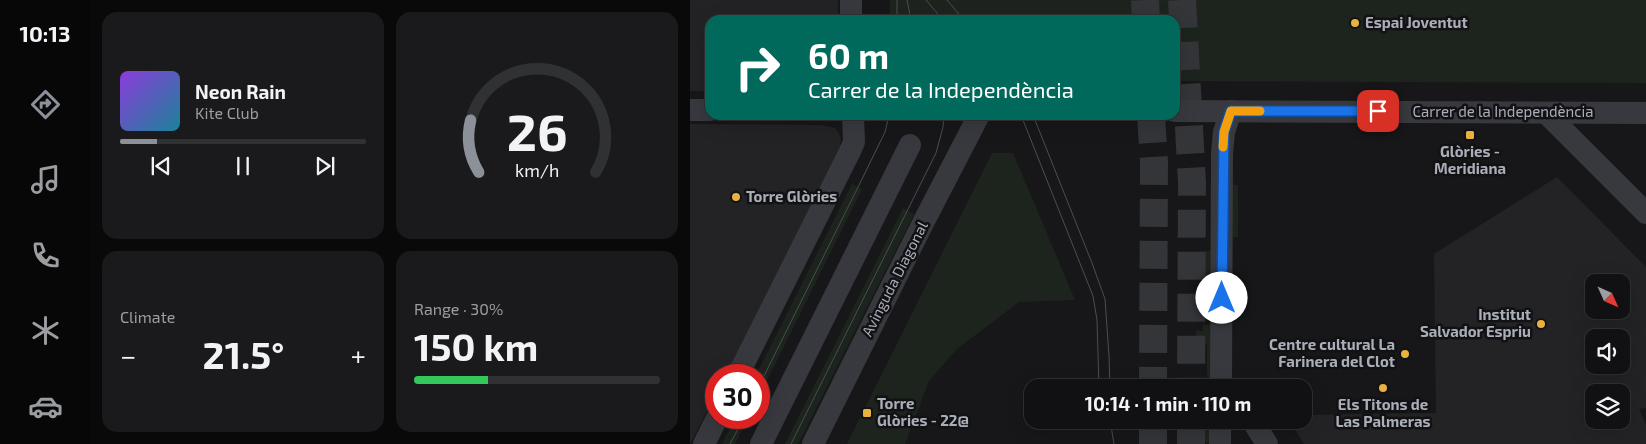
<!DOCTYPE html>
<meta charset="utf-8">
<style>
:root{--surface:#111113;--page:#1a1a1c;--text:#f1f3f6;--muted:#9c9da0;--line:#303133;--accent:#8c9099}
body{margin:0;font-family:"Exo 2",sans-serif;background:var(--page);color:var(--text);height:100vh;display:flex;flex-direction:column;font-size:19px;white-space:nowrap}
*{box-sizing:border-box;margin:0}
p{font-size:16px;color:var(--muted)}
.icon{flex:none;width:28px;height:28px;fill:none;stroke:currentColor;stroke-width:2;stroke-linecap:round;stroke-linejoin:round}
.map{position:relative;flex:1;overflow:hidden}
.panel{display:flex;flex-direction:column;gap:12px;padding:12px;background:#09090a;width:600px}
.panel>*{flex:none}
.hud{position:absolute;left:15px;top:15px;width:475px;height:105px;border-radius:15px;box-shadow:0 5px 20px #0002,0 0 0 1px var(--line);background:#00695c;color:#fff;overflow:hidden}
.needle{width:32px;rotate:135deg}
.tools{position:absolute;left:895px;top:274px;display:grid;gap:10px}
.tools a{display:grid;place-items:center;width:45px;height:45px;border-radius:10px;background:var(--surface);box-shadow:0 5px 20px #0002,0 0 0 1px var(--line);font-size:25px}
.speed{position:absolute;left:15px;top:364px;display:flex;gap:10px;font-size:25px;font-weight:700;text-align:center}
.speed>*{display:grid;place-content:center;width:65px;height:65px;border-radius:50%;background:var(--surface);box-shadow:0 5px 20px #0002,0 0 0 1px var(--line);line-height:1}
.speed .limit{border:8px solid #d22;background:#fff;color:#111}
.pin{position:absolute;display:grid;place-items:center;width:42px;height:42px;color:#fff;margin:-21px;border-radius:10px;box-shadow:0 2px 8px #0006}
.me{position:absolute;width:55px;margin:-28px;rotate:0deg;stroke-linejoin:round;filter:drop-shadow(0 0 4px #0008)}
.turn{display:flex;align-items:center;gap:18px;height:105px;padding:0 20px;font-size:22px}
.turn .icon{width:65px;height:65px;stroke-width:2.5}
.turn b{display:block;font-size:35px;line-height:42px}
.big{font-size:38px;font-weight:700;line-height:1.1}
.panel .tile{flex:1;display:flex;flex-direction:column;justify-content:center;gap:8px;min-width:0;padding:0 18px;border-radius:15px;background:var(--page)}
.panel .dial{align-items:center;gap:0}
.dial svg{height:130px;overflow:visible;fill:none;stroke:var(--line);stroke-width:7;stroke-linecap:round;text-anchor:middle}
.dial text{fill:var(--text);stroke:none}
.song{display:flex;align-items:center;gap:15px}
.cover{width:60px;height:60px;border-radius:8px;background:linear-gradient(135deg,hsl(270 70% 55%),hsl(190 70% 35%))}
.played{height:5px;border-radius:2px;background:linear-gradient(90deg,var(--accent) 15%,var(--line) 15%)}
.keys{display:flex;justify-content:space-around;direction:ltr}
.heat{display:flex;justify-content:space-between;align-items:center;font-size:28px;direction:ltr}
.charge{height:8px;border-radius:4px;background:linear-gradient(90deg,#34c759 30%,var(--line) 0)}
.panel .tiles{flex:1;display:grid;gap:12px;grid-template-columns:repeat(2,1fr)}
.trip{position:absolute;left:334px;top:379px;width:288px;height:50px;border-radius:15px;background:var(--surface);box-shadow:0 5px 20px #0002,0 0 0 1px var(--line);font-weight:700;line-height:50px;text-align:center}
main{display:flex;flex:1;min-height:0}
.tab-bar{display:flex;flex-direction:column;width:90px;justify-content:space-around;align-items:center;background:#070708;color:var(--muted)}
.tab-bar .icon{width:35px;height:35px}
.tab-bar .on{color:var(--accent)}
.tab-bar b{font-size:22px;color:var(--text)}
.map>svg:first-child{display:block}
</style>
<main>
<nav class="tab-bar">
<b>10:13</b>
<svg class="icon on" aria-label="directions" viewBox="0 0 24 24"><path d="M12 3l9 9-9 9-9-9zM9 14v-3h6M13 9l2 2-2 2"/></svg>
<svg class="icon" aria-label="music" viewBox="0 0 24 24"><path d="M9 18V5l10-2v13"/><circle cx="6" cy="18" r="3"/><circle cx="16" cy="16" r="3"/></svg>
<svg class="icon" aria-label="phone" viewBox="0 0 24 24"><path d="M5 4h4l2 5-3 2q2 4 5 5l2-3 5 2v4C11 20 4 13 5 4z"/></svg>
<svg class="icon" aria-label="climate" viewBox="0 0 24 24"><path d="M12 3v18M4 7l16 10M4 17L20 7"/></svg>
<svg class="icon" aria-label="car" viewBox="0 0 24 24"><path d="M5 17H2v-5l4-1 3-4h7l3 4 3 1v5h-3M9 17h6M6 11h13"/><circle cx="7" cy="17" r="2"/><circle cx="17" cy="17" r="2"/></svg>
</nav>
<section class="panel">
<div class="tiles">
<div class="tile">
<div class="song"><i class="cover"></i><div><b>Neon Rain</b><p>Kite Club</p></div></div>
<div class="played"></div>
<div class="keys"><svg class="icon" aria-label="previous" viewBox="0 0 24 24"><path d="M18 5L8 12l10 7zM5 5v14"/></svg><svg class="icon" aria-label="pause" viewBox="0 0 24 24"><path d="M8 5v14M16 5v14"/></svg><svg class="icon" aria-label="next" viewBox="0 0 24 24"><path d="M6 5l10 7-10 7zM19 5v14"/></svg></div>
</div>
<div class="tile dial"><svg viewBox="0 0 100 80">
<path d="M14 69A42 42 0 1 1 86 69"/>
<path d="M14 69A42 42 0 0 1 9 37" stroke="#8c9099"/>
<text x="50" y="56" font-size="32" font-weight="700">26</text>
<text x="50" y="72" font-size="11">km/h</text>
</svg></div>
<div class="tile"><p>Climate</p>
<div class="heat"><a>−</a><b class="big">21.5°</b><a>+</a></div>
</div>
<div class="tile"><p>Range · 30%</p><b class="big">150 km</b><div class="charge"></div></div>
</div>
</section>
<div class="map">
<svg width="956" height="444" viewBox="0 0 956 444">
<rect width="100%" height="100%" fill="#171719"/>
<g fill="#232326" fill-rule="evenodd">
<polygon points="0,0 148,0 148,20 20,20 20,91 0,91"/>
<polygon points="0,124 131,125 145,128 149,133 151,139 150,146 36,375 26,375 26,394 0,444"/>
<path d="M867,177L956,267V408L949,409L956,425V444H614L599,420H612L613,415L746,413L744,254ZM904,282H931V310H904ZM904,338H931V365H904ZM904,392H931V420H904Z"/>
</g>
<g fill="#1d241e">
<polygon points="200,0 956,0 956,83 485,81 485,20 200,20"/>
<polygon points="302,153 323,153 385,300 329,302 267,349 239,381 215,444 157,444"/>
<polygon points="162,184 172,189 69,397 69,375 66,375"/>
<rect x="539" y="185" width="9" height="52"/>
<polygon points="213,208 224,214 108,444 95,444"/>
<rect x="514" y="251" width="9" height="52"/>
<polygon points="523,324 523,387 517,387 517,344 506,343 506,331 513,331 513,325"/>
<polygon points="45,418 58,418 45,444 32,444"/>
<polygon points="517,420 524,420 524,443 513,443 513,436 507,436 506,423 517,423"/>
</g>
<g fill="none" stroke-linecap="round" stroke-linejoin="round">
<g stroke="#343539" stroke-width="28" stroke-dasharray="28 14" stroke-linecap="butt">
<polyline points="455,0 456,20"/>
<polyline points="492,0 502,183 501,388"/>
<polyline points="461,115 464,162 463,388"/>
<polyline points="463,444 463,420"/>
<polyline points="501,444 501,420"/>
</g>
<g stroke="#38393e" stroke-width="22">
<polyline points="161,0 161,20"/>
<polyline points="0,110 20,110"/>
<polyline points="485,111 956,113"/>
<polyline points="856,113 956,213"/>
<polyline points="48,375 161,149 164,142 163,115"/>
<polyline points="531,388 532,153 534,132 541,111"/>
<polyline points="562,420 577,444"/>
<polyline points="14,444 27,418"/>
<polyline points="71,444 220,145"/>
<polyline points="123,444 233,223 289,115"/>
<polyline points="530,444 530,420"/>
</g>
<g stroke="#4b4d53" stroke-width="1">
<polyline points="217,0 221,20"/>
<polyline points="236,0 253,20"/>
<polyline points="257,0 274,20"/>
<polyline points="207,20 207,0"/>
<polyline points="331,115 403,296 407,320 409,388"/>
<polyline points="343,115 402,263 415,299 419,356 420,388"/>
<polyline points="69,386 172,179 195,132 199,115"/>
<polyline points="420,420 424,444"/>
<polyline points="40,444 54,418"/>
<polyline points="101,444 246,153 253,127 254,115"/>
</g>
</g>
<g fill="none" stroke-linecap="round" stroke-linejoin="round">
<defs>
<polyline id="route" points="532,298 534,132 541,111 688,111"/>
</defs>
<use href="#route" stroke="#114b97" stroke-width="12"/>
<use href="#route" stroke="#1a73e8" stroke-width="9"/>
<polyline stroke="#f59e0b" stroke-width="9" points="533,147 534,132 541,111 570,111"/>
</g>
<g fill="#e9b23f" stroke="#121214" stroke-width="2">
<circle cx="665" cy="23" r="5"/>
<rect x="775" y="130" width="10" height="10" rx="2.5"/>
<circle cx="46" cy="197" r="5"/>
<circle cx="851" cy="324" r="5"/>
<circle cx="715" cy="354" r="5"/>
<circle cx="693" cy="388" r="5"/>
<rect x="172" y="408" width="10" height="10" rx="2.5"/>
</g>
<g text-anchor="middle" stroke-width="5" stroke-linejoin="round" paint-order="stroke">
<g font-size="15" font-weight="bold" fill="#aaaeb8" stroke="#121214" text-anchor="start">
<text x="675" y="28">Espai Joventut</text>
<text x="780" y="157" text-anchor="middle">Glòries -<tspan x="780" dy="17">Meridiana</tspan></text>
<text x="56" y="202">Torre Glòries</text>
<text x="841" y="320" text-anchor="end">Institut<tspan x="841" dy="17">Salvador Espriu</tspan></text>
<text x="705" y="350" text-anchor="end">Centre cultural La<tspan x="705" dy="17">Farinera del Clot</tspan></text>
<text x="187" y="409">Torre<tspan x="187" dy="17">Glòries - 22@</tspan></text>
<text x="693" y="410" text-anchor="middle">Els Titons de<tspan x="693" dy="17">Las Palmeras</tspan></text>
</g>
<g font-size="15" fill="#aaaeb8" stroke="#121214">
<text x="813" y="117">Carrer de la Independència</text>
<text transform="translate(205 279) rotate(-63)" y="5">Avinguda Diagonal</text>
</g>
</g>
</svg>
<div class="tools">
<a><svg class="needle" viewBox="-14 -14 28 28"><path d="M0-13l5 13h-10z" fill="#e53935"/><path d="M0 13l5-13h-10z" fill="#9c9da0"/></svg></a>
<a><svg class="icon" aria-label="sound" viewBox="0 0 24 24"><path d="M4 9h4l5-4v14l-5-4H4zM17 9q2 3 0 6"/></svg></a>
<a><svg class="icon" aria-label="layers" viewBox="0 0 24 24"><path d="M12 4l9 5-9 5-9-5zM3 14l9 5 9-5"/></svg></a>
</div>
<div class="speed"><div class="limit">30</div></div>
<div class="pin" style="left:688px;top:111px;background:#d93025"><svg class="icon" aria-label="arrive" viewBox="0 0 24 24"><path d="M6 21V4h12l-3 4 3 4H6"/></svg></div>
<svg class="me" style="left:532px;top:298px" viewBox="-20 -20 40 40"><circle r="19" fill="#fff"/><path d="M0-13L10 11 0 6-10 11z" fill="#1a73e8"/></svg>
<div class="trip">10:14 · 1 min · 110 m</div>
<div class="hud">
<div class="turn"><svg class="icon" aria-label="right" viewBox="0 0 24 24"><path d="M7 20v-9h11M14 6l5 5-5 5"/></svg><div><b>60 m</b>Carrer de la Independència</div></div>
</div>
</div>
</main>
